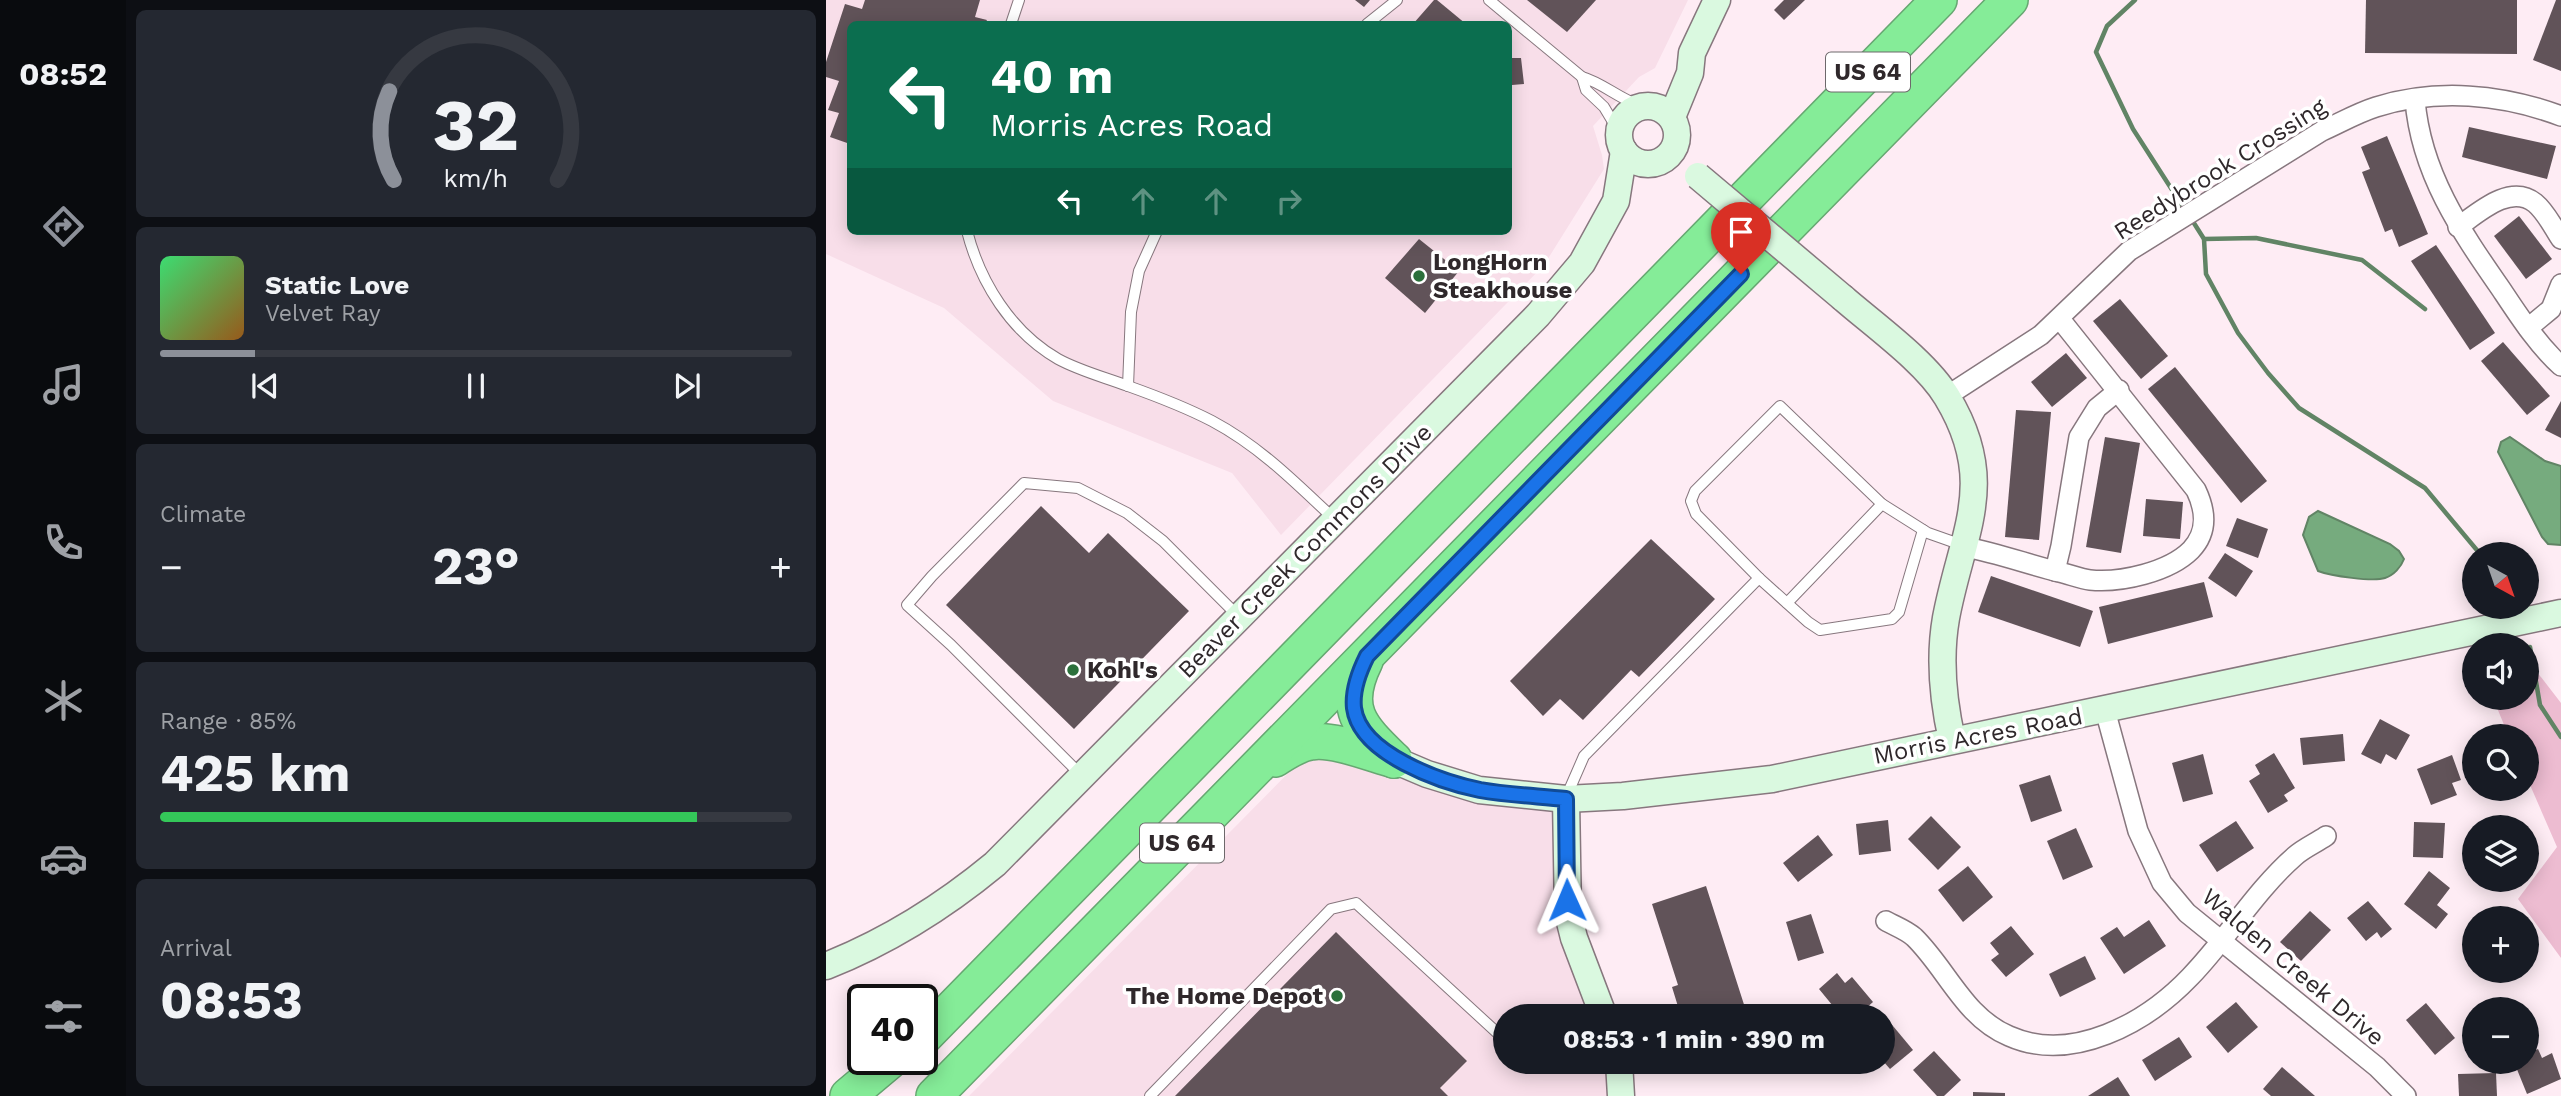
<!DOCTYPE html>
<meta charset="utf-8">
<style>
:root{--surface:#171b24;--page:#242831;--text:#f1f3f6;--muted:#9ea1a6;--line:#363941;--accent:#8c9099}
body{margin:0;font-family:"Work Sans",sans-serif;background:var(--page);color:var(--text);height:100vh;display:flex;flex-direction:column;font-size:26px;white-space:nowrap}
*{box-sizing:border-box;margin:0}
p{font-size:23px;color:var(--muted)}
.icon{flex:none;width:38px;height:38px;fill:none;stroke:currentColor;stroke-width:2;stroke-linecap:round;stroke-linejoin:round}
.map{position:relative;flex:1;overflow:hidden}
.panel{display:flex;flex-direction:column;gap:10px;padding:10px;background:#0d0f14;width:700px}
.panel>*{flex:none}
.guide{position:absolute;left:21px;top:21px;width:665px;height:214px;border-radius:10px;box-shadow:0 4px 18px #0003;background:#0b6e4f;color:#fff;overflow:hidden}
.needle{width:46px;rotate:140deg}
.fabs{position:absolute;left:1636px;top:542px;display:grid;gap:14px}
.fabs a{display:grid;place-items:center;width:77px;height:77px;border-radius:50%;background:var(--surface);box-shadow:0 4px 18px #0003;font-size:35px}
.speed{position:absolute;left:21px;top:984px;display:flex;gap:14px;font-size:35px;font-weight:700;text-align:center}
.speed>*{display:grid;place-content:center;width:91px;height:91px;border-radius:50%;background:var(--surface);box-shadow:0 4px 18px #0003;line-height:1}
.speed .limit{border:4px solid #111;border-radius:10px;background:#fff;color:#111}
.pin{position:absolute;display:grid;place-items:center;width:60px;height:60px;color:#fff;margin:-72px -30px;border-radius:50% 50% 50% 0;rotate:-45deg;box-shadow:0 0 7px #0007}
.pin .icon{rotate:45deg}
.me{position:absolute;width:77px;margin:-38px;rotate:359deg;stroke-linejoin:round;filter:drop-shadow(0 0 5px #0008)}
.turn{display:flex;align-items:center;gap:24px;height:147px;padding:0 28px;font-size:32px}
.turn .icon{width:91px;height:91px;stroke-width:2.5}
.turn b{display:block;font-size:49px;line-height:60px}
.lanes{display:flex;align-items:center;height:66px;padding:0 28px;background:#0003;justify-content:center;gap:35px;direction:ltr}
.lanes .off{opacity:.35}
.big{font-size:52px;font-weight:700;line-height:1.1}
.panel .widget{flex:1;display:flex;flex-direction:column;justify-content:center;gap:10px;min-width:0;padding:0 24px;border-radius:10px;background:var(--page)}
.panel .dial{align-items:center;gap:0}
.dial svg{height:182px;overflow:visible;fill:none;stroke:var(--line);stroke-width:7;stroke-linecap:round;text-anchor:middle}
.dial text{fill:var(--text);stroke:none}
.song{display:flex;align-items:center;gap:21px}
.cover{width:84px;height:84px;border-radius:10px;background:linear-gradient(135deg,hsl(140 70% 55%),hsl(30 70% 35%))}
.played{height:7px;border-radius:4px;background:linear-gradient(90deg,var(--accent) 15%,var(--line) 15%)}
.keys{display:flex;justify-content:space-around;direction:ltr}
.heat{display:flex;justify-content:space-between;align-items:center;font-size:38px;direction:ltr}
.charge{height:10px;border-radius:5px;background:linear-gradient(90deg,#34c759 85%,var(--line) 0)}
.trip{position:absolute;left:667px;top:1004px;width:402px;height:70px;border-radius:35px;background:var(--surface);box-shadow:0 4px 18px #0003;font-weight:700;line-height:70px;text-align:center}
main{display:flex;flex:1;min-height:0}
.menu{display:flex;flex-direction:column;width:126px;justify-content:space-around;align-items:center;background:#090b0e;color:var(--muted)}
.menu .icon{width:49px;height:49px}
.menu .current{color:var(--accent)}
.menu b{font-size:32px;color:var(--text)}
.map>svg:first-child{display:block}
</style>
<main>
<nav class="menu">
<b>08:52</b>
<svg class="icon current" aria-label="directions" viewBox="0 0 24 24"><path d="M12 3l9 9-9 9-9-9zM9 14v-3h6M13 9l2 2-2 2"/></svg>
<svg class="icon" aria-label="music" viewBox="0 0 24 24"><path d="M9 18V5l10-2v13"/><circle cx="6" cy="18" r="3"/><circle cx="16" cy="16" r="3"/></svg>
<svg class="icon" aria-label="phone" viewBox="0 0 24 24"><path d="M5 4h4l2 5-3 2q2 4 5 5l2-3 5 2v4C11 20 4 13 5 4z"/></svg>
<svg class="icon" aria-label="climate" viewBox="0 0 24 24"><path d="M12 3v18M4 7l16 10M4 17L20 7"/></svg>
<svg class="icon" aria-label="car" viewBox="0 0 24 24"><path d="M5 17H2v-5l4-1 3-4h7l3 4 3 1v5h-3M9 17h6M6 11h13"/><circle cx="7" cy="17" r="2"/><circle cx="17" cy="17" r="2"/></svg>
<svg class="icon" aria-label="filters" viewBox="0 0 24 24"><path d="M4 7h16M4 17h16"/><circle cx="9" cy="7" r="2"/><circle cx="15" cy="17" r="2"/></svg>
</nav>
<section class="panel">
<div class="widget dial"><svg viewBox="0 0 100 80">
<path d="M14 69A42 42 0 1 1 86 69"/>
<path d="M14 69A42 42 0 0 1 12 30" stroke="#8c9099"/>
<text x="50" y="56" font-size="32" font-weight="700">32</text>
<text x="50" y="72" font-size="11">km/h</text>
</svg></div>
<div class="widget">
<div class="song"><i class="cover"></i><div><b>Static Love</b><p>Velvet Ray</p></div></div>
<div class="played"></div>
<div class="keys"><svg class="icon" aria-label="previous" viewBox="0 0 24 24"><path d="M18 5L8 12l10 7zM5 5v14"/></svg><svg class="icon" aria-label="pause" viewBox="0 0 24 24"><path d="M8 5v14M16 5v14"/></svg><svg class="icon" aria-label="next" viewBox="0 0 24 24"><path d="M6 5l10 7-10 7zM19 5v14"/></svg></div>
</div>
<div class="widget"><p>Climate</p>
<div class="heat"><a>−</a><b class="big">23°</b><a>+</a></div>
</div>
<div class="widget"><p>Range · 85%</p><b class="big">425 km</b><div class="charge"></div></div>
<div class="widget"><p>Arrival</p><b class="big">08:53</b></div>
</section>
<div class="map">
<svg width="1735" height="1096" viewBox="0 0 1735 1096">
<rect width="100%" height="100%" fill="#feecf4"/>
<g fill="#f8dee9" fill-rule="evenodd">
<path d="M0,0H862L829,68L813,77L767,126L776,155L778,169L718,265L455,535L406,473L227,401L118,308L0,254ZM24,24H682V231H24Z"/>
<polygon points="479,756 601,774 740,799 740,885 778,1017 679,1017 679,1062 793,1062 795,1096 143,1096"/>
</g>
<polygon fill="#edbcd1" points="1701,659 1735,703 1735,958 1692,899 1731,847 1701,778 1701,737 1683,737 1667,698 1701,698"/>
<g fill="#76ab7e" stroke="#618465" stroke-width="2">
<polygon points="1684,437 1719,461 1735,466 1735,545 1722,544 1716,537 1672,452 1675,442"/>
<path d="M1492,511L1564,544L1573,551L1578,559C1575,567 1568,575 1559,578C1547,582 1505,576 1492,571L1477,535L1483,517Z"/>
</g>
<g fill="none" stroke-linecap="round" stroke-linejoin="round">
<g stroke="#618465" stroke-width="4.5">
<polyline points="1309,0 1281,26 1270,52 1307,129 1359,210"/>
<polyline points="1366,220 1378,239 1380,274 1412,333 1442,373 1473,408 1599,488 1655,555"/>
<polyline points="1378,239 1430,238 1536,260 1599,309"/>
<polyline points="1704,647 1714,705 1735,737"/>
</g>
</g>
<g fill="#615359">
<polygon points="39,0 154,0 149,17 161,20 159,24 24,24 24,144 4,137 13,113 2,110 13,81 0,77 0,62 19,4 36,9"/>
<polygon points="529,0 544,0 538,7"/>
<polygon points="608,0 611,0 640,24 587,24"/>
<polygon points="701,0 770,0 741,32"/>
<polygon points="958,0 979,0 958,20 948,10"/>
<polygon points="1540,0 1691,0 1691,54 1539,53"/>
<polygon points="1730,0 1735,0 1735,71 1707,60"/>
<polygon points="682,58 695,58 698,84 686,85 682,89"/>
<polygon points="1643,127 1730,146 1721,179 1636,157"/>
<polygon points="1561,136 1602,234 1573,247 1566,229 1559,232 1536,172 1544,169 1535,147"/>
<polygon points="1693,216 1726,259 1700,279 1668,236"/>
<polygon points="593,239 633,271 599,313 559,278"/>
<polygon points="1610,245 1669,333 1644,350 1585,261"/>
<polygon points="1294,299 1342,356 1315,379 1267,321"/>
<polygon points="1677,342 1724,396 1701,415 1655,361"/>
<polygon points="1240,353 1261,378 1226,407 1205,382"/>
<polygon points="1349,367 1441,481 1415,503 1322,389"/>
<polygon points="1735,401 1735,438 1719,430"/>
<polygon points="1190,410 1225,412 1213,540 1179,537"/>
<polygon points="1279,437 1314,443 1295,553 1260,547"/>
<polygon points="1320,499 1357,502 1354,539 1317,536"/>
<polygon points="215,506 263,553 282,533 363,611 248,729 120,605"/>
<polygon points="1411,518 1442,529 1432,558 1400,546"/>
<polygon points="825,539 889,599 813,677 805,670 757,720 734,699 717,716 684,681"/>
<polygon points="1399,553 1427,571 1410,597 1382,578"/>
<polygon points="1165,576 1267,611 1254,647 1152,612"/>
<polygon points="1378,582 1387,617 1282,644 1273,607"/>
<polygon points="1554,719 1584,735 1570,760 1560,754 1555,764 1535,754"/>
<polygon points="1517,734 1519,761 1477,765 1474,738"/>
<polygon points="1448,753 1469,788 1458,795 1462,801 1442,813 1423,781 1434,774 1429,765"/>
<polygon points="1377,754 1387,794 1357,802 1346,763"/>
<polygon points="1626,755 1635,780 1626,783 1631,795 1605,805 1591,769"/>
<polygon points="1224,775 1236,811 1205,822 1193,785"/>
<polygon points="1105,816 1135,847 1112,870 1082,839"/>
<polygon points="1062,820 1065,851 1033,855 1030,824"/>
<polygon points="1410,821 1428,848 1391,872 1373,845"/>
<polygon points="1588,822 1619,823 1617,858 1587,857"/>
<polygon points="1250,828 1267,867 1237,880 1221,841"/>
<polygon points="992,835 1007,855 972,882 957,863"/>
<polygon points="1142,866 1167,897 1137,922 1112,890"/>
<polygon points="1603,871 1624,888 1611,905 1622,914 1610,929 1578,904"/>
<polygon points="880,886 922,1017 861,1017 859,1011 854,1013 846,987 852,985 826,904"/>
<polygon points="1542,901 1566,929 1555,938 1551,932 1540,941 1521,918"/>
<polygon points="1484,911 1505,930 1475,961 1454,942"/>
<polygon points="985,914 998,953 972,961 960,922"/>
<polygon points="1323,920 1340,946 1298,974 1274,938 1291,927 1298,937"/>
<polygon points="1185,926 1208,954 1180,977 1165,960 1173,954 1164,943"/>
<polygon points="510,932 641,1061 614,1088 622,1096 349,1096"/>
<polygon points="1259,956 1270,979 1234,997 1223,974"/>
<polygon points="1011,973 1019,983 1026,977 1047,1002 1030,1017 1016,1017 993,989"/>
<polygon points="1410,1002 1432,1027 1402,1053 1380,1027"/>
<polygon points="1600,1003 1629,1038 1609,1055 1580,1020"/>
<polygon points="1062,1020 1087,1050 1064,1069 1057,1061 1057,1025"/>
<polygon points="1353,1037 1366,1057 1329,1081 1316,1060"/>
<polygon points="1712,1049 1716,1058 1726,1053 1735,1079 1701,1094 1688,1062 1701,1062 1701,1054"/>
<polygon points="1108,1051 1135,1080 1118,1096 1111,1096 1087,1070"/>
<polygon points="1456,1067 1489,1096 1445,1096 1437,1089"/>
<polygon points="1670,1073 1671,1096 1633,1096 1632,1074"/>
<polygon points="1292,1077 1304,1096 1262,1096"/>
<polygon points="1147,1092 1179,1093 1179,1096 1147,1096"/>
</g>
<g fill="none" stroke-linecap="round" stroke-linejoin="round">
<defs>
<g id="lane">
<path d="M663,0L756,77C777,83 793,99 815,106"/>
<polyline points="185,24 193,0"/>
<polyline points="541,24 571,0"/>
<polyline points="756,77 760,90 778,107 793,132"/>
<path d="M141,231C154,282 185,332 232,359C254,371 278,377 302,386C330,396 359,407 386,421C433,446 469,482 507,518"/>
<polyline points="302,386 305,312 313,271 331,231"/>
<polyline points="933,578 982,622 994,630 1066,619 1073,612 1097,530"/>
<polyline points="961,603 1056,504"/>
<polyline points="254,774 125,645 81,605 106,576 198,483 252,488 301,513 337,541 411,615"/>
<polyline points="741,795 758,756 933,578 870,514 865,501 869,491 954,406 1056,504 1102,533 1136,545"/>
<polyline points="324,1096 505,909 530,903 679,1040"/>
</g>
<g id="street">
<path d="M1589,100C1595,173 1634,230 1675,289C1693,316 1711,344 1735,366"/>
<path d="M1632,227C1652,213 1684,183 1709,203C1720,212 1727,227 1735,239"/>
<polyline points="1702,328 1725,309 1735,284"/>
<path d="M1121,396L1215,335L1303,251L1496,131C1514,123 1531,113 1550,107C1611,88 1676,94 1735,116"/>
<path d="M1139,547C1171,553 1201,564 1233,572C1243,574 1254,579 1264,580C1295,583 1343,572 1365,550C1382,532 1380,511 1370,490L1234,319"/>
<polyline points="1229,571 1235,546 1253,437 1271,408 1293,390"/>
<polyline points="1279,710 1312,831 1336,883 1361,913 1551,1067 1580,1096"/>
<path d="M1060,921C1069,926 1080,930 1088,937C1121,969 1138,1017 1183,1036C1246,1064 1320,1023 1364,977C1401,939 1429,891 1469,856C1478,848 1490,843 1500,836"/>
</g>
<g id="secondary">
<circle cx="822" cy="135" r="29"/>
<polyline points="846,117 864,73 866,53 891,0"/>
<path d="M1017,298C1048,325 1100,362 1121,397C1173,483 1136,532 1120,618C1113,658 1117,700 1126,740"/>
<polyline points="568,760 601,774 653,790 740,799 797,796 946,779 1735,613"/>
<polyline points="740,799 742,914 748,938 778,1017"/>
<path d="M0,966C63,941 117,907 169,864L712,315L756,263L790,201L798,151"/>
<polyline points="793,1062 795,1096"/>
</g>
<g id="highway">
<path d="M539,661C515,709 534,727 568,760"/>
<path d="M449,759C460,752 471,744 485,742C507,738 546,754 568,760"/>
<polyline points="96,1039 1113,0"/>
<polyline points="22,1096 66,1059"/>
<polyline points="108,1096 1184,0"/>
</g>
</defs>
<use href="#lane" stroke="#87777e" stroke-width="12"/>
<use href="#street" stroke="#87777e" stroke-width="22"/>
<use href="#secondary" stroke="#87777e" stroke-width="29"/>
<use href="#highway" stroke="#67a772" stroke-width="38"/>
<use href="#lane" stroke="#fff" stroke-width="10"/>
<use href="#street" stroke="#fff" stroke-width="19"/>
<use href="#secondary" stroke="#daf9e0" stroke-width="26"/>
<use href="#highway" stroke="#85ec98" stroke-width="35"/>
<defs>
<polyline id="secondary-bridge" points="872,176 1017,298"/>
</defs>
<use href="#secondary-bridge" stroke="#87777e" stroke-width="29" stroke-linecap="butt"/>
<use href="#secondary-bridge" stroke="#daf9e0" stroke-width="26"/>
</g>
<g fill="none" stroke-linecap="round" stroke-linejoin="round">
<defs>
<path id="route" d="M741,900L740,799C711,796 682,795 654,790C615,782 534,754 528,708C526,690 533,672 541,656L915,274"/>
</defs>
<use href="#route" stroke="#114b97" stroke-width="18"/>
<use href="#route" stroke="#1a73e8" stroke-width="12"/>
</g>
<g fill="#2b703b" stroke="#fff" stroke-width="2.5">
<circle cx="593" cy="276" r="7"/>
<circle cx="247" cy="670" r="7"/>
<circle cx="511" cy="996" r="7"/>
</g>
<g text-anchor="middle" stroke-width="7" stroke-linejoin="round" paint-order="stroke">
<g fill="#fff" stroke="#6d686b" stroke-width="2">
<rect x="1000" y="52.5" width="84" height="39" rx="5"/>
<rect x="314" y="823.5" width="84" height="39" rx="5"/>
</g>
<g font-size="23" font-weight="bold" fill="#2f282b">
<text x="1042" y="80">US 64</text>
<text x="356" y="851">US 64</text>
</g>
<g font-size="24" fill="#2f282b" stroke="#fff">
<text transform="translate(1394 169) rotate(-32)" y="8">Reedybrook Crossing</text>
<text transform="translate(479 551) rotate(-45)" y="8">Beaver Creek Commons Drive</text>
<text transform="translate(1152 736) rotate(-11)" y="8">Morris Acres Road</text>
<text transform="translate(1467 967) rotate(40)" y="8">Walden Creek Drive</text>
</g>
<g font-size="24" font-weight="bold" fill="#2f282b" stroke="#fff" text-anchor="start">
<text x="607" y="270">LongHorn<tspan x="607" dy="28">Steakhouse</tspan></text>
<text x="261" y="678">Kohl's</text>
<text x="497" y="1004" text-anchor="end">The Home Depot</text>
</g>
</g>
</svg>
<div class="fabs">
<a><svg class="needle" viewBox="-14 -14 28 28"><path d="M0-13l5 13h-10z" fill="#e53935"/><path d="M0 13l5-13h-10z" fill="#9ea1a6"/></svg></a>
<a><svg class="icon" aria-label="sound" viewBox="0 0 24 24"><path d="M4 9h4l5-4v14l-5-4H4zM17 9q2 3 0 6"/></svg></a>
<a><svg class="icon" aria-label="search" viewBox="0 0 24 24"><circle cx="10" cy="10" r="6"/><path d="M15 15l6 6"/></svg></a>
<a><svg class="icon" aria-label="layers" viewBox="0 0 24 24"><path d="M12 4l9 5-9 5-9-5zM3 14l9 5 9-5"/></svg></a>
<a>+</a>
<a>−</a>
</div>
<div class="speed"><div class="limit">40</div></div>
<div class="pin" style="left:915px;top:274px;background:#d93025"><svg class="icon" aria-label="arrive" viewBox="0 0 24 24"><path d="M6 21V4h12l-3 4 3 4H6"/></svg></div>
<svg class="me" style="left:741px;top:900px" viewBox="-20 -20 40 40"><path d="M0-17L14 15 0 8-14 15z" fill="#1a73e8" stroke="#fff" stroke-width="4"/></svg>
<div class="trip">08:53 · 1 min · 390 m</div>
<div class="guide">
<div class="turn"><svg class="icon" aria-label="left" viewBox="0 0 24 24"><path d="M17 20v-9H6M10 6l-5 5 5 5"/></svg><div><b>40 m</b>Morris Acres Road</div></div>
<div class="lanes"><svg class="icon" aria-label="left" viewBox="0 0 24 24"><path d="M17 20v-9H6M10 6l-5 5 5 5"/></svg><svg class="icon off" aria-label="ahead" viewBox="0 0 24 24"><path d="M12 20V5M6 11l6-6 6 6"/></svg><svg class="icon off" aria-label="ahead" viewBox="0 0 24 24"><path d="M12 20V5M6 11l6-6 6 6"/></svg><svg class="icon off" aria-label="right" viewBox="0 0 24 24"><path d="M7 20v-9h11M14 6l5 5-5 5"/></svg></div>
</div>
</div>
</main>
